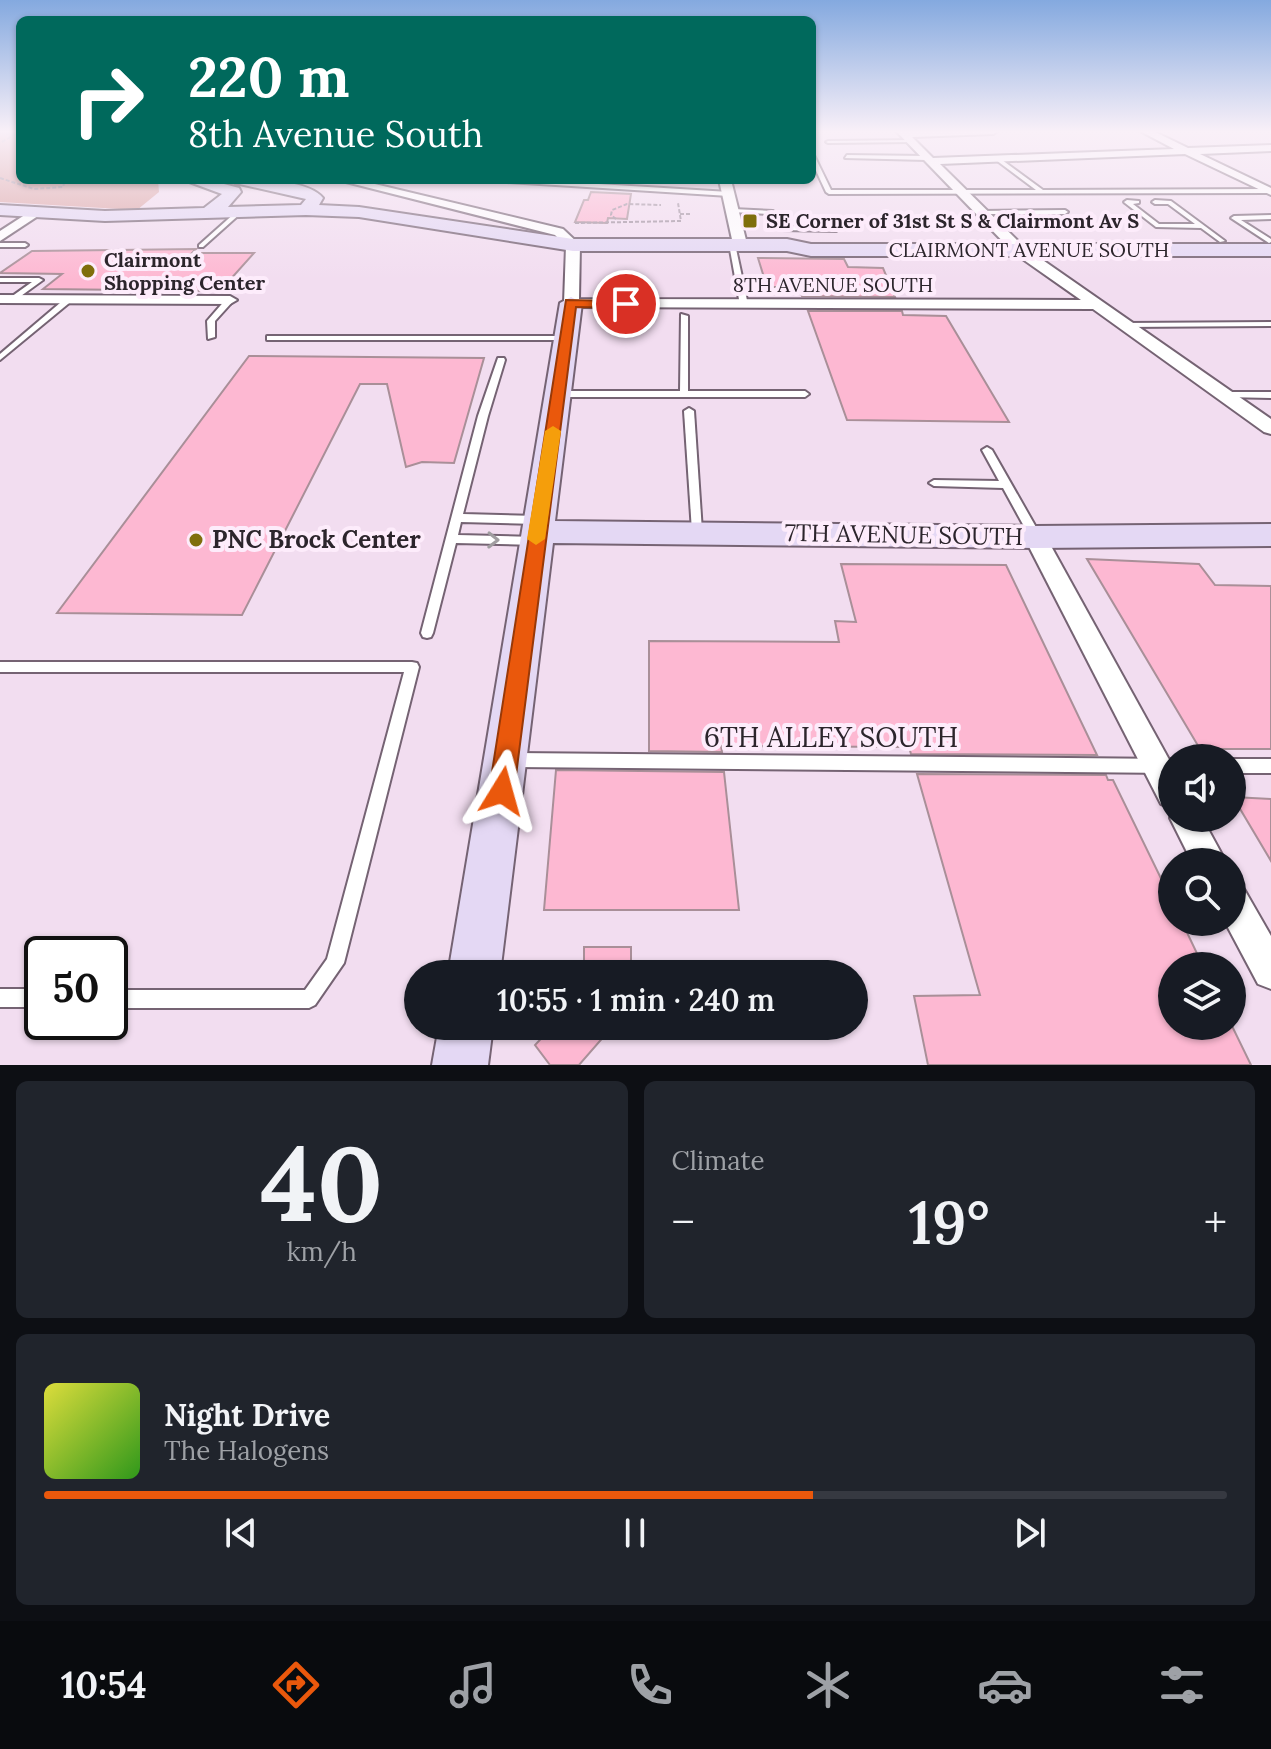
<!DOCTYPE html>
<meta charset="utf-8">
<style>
:root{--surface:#171b24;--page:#20242c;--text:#f1f3f6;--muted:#9ea1a6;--line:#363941;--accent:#ea580c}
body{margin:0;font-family:Lora,serif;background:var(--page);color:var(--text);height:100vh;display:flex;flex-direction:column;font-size:30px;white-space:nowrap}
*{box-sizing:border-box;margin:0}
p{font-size:26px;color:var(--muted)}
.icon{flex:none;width:44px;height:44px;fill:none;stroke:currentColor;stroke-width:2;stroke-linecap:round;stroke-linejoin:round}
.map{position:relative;height:1065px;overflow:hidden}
.drawer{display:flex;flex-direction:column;gap:16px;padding:16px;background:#0d0f14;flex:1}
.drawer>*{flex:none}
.hud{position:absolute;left:16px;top:16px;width:800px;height:168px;border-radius:12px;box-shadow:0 2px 6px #0004;background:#00695c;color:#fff;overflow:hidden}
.fabs{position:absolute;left:1158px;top:744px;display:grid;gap:16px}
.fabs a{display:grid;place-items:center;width:88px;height:88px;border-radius:50%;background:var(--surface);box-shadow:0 2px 6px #0004;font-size:40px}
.speed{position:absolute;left:24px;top:936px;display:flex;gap:16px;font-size:40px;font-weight:700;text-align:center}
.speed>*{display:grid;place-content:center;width:104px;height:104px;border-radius:50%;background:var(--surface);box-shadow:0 2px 6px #0004;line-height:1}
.speed .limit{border:4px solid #111;border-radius:12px;background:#fff;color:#111}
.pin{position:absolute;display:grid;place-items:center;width:68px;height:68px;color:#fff;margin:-34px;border:4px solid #fff;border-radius:50%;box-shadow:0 2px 8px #0007}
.me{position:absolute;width:88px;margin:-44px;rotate:8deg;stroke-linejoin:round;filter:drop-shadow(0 0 6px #0008)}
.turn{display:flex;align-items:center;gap:28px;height:168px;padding:0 40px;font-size:36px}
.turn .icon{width:104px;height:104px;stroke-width:2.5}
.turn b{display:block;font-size:56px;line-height:68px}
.big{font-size:60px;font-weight:600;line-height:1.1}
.drawer .tile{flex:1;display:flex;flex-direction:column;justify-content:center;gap:12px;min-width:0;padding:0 28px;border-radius:12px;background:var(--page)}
.drawer .dial{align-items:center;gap:0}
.dial b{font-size:104px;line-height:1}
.song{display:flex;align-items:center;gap:24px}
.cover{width:96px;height:96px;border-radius:12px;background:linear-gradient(135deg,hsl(60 70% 55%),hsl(110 70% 35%))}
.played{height:8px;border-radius:4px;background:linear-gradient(90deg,var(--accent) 65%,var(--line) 65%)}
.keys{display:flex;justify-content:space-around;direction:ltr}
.heat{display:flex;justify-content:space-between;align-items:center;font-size:44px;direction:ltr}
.drawer .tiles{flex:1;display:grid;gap:16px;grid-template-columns:1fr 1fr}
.tile:last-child{grid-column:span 2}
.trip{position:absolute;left:404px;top:960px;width:464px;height:80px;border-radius:40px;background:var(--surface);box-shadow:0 2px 6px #0004;font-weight:600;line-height:80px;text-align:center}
.tabs{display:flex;height:128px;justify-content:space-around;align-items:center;background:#090b0e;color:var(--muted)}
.tabs .icon{width:56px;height:56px}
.tabs .current{color:var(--accent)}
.tabs b{font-size:36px;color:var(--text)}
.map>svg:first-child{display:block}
</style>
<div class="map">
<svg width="1271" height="1065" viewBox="0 0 1271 1065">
<rect width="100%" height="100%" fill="#f2ddf0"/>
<polygon fill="#dba4a3" points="0,131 20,131 20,180 158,180 159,192 137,210 0,202"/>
<g fill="#fdb8d2" stroke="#a98f98" stroke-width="2">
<polygon points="591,192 631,194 627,219 608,218 607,223 575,222 584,200 588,200"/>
<polygon points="196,249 192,253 254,253 220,291 43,289 62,274 0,273 32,251"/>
<polygon points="758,258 844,259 848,267 883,268 895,297 802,296 799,287 767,287"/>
<polygon points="808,311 902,311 903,315 946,316 1009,422 847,420"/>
<polygon points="249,356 484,358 454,463 422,462 406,467 387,384 360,384 242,615 57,613"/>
<polygon points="1087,559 1199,564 1215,585 1271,586 1271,749 1200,749"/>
<polygon points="841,564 1006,565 1097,755 911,754 909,747 721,746 722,752 649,751 649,641 839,642 835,621 856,622"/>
<polygon points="556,770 724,772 739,910 544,910"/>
<polygon points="917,774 1106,775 1108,780 1113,780 1172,901 1172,922 1182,922 1203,966 1172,966 1172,1026 1232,1026 1251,1065 928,1065 914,996 980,995"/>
<polygon points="1233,797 1271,799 1271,861"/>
<rect x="584" y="947" width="47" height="27"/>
<polygon points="553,1026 613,1026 579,1065 550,1065 535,1045"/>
</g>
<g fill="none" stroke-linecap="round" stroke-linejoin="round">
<defs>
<g id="lane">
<polygon points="913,140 911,142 828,143 826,142 828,141"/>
<polygon points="812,155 815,157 831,190 1036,190 996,160 998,157 1043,190 1271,189 1271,193 829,194 826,192 812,162"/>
<polygon points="847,155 927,156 930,158 927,160 845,158"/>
<polygon points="504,180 533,180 729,192 732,194 729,196 507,182"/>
<polygon points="1127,200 1139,201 1139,203 1133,204 1159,224 1195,224 1168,204 1155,204 1152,202 1155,200 1171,201 1225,241 1220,242 1201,228 1156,227 1125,203 1124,202"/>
<polygon points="733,209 773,211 784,226 836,227 839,229 836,231 782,230 780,229 769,214 731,212 730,211"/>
<polygon points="982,211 1065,210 1068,212 1065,214 980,214 979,213"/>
<polygon points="236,212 241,213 203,247 199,247 199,245"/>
<polygon points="1271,215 1271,219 1241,220 1271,239 1271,242 1269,243 1231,218 1234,216"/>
<polygon points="732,242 735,244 748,305 744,307 740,305 729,244"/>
<polygon points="0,243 25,243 28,245 25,247 0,247"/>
<polygon points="0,278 39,278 43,280 14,301 10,299 11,297 32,282 0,282"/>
<polygon points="67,297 74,299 0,360 0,354"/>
<polygon points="227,298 234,300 215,321 215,337 208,339 207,321"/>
<polygon points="681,314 688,316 688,391 805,391 809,394 805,397 559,397 555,394 559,391 680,391"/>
<polygon points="1271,322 1271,326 1125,327 1121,325 1125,323"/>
<polygon points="267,336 566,336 570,338 566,340 267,340"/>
<polygon points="498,358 504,358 505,360 488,416 463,514 537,516 542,520 537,524 461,522 458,535 535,537 541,541 535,545 456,543 433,633 431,637 427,638 423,637 421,633 478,416"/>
<polygon points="1226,392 1271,392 1271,398 1223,397 1223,393"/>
<polygon points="689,408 694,411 702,531 697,535 692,531 684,411"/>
<polygon points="987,447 992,450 1041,536 1039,539 1031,539 1003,488 934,486 929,483 934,480 999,481 982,450"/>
<polygon points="0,662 412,662 417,663 419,667 344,963 315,1005 309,1008 110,1008 110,990 305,990 327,959 404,672 0,672"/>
<polygon points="515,753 1172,759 1172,773 515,767 510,765 508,760 510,755"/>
<rect x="1232" y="759" width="39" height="14"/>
<rect x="0" y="989" width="42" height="18"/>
</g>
<g id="street">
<polygon points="896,131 998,131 993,134 912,137 933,158 1174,149 1140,131 1153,131 1188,148 1271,145 1271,151 1200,154 1271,188 1271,195 1185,154 940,164 1024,247 1271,419 1271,434 1264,432 1093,309 571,307 564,303 566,246 555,235 338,180 358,180 563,229 580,245 579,299 1081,300 1014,253"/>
<polygon points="719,180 731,180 747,244 745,247 733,244"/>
<polygon points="34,209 44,212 0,241 0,231"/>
<polygon points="0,295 230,296 237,300 230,304 0,303"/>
<polygon points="1035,529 1043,532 1046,537 1172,765 1172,808 1161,804 1024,537 1027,532"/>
<polygon points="1172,812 1172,818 1202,818 1226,862 1192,862 1170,818"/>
<polygon points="1232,884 1244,889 1271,936 1271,989 1258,984 1225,922 1232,922"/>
</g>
<g id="secondary">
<path d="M184,180H209L239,188L241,192L228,207L301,205L306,199L235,183L233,180C257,180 307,179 323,198L319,205L359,207L573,239H787L811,244H1271V256H811L787,251H573L359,217L306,215L105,221L0,215V205L105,211L204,208L222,194Z"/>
<polygon points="571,297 582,303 555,521 1035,526 1271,524 1271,546 1035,548 553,543 500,974 448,974 560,303"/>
<polygon points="439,1026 493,1026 488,1065 432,1065"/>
</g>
</defs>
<use href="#lane" stroke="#756373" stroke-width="4"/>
<use href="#street" stroke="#756373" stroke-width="4"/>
<use href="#secondary" stroke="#756373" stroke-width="4"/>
<g stroke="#a0919f" stroke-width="2" stroke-dasharray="4 2" stroke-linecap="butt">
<polyline points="0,133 14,135 0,143"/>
<polyline points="0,178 34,189 63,187 65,180"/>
<polyline points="680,214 691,214"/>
<polyline points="616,219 611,215 612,210 627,204 661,205"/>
<polyline points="575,223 681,221 678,203"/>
</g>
<use href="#lane" fill="#fff" fill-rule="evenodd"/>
<use href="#street" fill="#fff" fill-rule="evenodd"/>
<use href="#secondary" fill="#e4d8f4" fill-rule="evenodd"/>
</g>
<defs><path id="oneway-chevron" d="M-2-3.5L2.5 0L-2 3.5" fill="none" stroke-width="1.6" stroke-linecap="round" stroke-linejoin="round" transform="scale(2)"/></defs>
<use stroke="#a09da0" href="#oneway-chevron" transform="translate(493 540) rotate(1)"/>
<linearGradient id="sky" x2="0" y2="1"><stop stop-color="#84a9df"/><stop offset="0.47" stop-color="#f9f0f8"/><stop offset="1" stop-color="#f9f0f8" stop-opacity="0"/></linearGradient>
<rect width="1271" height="280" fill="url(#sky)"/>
<polygon fill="#ea580c" stroke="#983908" stroke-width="2" points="566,300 626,301 632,304 626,308 576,307 514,791 510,799 502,802 493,799 489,791"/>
<polygon fill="#f59e0b" points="553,426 561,431 545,539 536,545 527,539 545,431"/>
<g fill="#7f6e0c" stroke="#fdecfb" stroke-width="3">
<rect x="742" y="213" width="16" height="16" rx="4"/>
<circle cx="88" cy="271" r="8"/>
<circle cx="196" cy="540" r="8"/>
</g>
<g text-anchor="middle" stroke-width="8" stroke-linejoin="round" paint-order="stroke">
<g font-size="20" font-weight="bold" fill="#2c252c" stroke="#fdecfb" text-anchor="start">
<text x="766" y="228">SE Corner of 31st St S &amp; Clairmont Av S</text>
<text x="104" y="267">Clairmont<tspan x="104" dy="23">Shopping Center</tspan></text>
</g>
<g font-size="20" fill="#2c252c" stroke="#fdecfb">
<text x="1029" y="257">CLAIRMONT AVENUE SOUTH</text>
<text x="833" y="292">8TH AVENUE SOUTH</text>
</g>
<g font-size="24" fill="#2c252c" stroke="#fdecfb">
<text transform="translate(904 535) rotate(1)" y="8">7TH AVENUE SOUTH</text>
</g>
<g font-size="24" font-weight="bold" fill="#2c252c" stroke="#fdecfb" text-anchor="start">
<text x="212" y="548">PNC Brock Center</text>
</g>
<g font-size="28" fill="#2c252c" stroke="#fdecfb">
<text x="831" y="747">6TH ALLEY SOUTH</text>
</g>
</g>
</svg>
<div class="fabs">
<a><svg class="icon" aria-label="sound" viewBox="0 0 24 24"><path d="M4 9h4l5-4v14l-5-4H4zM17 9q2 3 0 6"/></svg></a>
<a><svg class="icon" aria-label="search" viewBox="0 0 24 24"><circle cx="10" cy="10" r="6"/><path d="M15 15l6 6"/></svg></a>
<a><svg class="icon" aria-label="layers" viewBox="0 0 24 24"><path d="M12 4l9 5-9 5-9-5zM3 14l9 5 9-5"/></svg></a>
</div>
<div class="speed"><div class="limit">50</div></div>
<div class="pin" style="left:626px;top:304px;background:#d93025"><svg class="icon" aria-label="arrive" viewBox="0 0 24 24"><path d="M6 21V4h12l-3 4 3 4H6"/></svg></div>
<svg class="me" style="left:502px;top:791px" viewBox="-20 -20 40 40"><path d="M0-17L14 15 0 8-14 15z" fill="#ea580c" stroke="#fff" stroke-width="4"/></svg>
<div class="trip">10:55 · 1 min · 240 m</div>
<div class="hud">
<div class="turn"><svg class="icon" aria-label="right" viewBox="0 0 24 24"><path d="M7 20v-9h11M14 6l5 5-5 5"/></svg><div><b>220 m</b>8th Avenue South</div></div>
</div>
</div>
<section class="drawer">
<div class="tiles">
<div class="tile dial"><b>40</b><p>km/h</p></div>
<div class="tile"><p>Climate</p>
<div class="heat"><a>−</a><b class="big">19°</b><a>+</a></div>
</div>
<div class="tile">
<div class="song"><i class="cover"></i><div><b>Night Drive</b><p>The Halogens</p></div></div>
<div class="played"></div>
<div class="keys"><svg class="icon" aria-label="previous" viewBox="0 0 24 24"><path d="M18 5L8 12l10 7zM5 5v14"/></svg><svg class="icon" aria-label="pause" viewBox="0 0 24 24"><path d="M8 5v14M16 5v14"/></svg><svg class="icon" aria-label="next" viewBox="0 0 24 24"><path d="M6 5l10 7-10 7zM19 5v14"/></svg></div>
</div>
</div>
</section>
<nav class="tabs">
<b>10:54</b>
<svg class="icon current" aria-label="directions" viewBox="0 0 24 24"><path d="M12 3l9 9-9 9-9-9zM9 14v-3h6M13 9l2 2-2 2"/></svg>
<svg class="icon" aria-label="music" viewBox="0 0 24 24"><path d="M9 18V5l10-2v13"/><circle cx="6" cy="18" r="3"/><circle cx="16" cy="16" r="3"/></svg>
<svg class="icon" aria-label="phone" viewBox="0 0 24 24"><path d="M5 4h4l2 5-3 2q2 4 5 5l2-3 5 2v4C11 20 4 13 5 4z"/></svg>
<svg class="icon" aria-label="climate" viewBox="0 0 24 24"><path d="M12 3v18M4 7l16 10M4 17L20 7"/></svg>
<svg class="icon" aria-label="car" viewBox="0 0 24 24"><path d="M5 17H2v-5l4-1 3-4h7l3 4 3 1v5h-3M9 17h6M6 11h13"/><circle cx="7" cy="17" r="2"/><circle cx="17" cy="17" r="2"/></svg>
<svg class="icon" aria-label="filters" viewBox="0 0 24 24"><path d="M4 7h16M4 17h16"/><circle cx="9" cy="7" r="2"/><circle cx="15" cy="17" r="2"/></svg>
</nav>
